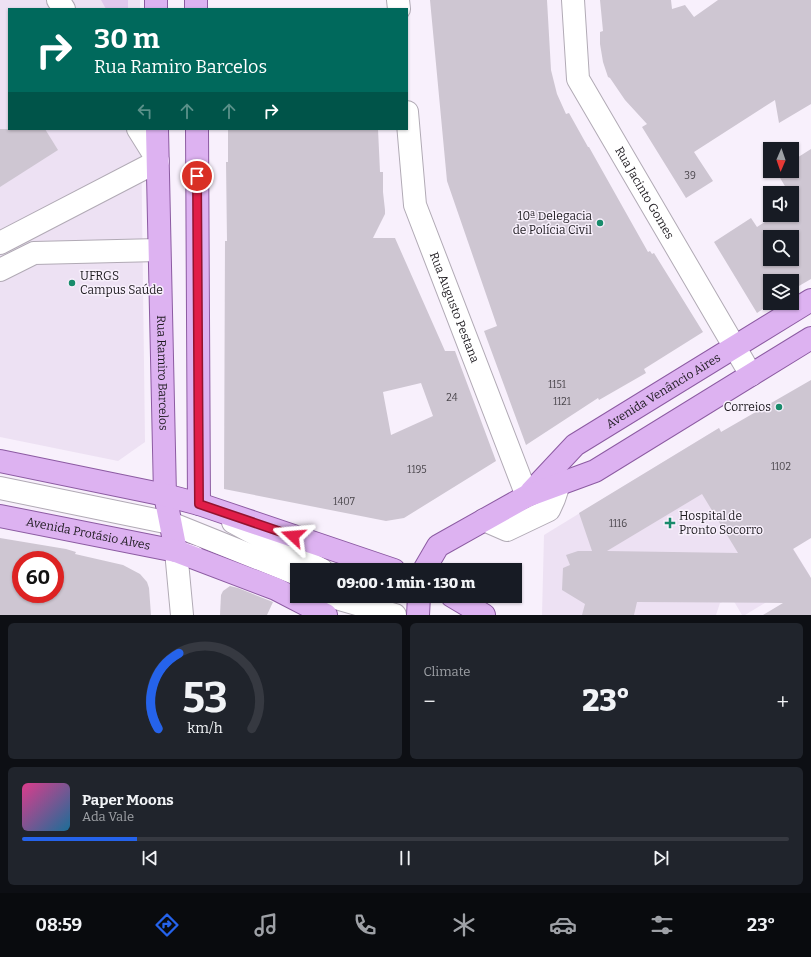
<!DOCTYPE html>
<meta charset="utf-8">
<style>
:root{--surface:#171b24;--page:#20242c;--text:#f1f3f6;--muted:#9ea1a6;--line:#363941;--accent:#2563eb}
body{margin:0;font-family:Bitter,serif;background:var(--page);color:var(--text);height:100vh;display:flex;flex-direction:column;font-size:15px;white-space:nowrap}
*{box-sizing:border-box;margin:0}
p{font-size:13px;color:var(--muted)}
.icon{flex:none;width:22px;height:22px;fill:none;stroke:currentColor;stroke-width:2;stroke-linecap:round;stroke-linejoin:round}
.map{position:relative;height:615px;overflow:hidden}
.sheet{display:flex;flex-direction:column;gap:8px;padding:8px;background:#0d0f14;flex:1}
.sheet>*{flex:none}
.banner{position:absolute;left:8px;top:8px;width:400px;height:122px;border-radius:0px;box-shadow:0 1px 3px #0004;background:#00695c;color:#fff;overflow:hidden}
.needle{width:26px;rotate:182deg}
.tools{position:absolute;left:763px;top:142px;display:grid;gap:8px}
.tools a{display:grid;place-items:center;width:36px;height:36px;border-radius:0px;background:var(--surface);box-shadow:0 1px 3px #0004;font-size:20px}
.speed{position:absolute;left:12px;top:551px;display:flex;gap:8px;font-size:20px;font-weight:700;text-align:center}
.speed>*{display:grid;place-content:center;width:52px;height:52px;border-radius:50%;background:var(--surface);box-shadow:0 1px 3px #0004;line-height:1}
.speed .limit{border:6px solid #d22;background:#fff;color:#111}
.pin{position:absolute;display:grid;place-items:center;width:34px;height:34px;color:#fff;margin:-17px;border:2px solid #fff;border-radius:50%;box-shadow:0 1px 4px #0007}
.me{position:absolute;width:44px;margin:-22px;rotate:289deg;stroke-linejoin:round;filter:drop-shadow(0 0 3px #0008)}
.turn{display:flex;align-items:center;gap:14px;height:84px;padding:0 20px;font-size:18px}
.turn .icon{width:52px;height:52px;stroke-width:2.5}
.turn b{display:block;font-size:28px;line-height:34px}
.lanes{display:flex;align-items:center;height:38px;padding:0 20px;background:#0003;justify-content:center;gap:20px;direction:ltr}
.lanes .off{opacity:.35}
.big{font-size:30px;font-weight:800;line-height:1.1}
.sheet .widget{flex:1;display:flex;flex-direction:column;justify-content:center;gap:6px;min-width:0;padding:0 14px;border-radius:6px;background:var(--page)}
.sheet .dial{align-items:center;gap:0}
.dial svg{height:104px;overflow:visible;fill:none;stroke:var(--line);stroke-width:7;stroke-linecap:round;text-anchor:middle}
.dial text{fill:var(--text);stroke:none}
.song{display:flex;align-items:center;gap:12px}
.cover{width:48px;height:48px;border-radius:6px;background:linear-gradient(135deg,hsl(330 70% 55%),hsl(200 70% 35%))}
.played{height:4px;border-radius:2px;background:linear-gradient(90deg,var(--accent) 15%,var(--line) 15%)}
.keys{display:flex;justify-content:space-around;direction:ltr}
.heat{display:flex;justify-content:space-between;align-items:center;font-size:22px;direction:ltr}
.sheet .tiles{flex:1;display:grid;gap:8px;grid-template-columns:1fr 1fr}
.widget:last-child{grid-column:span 2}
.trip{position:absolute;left:290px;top:563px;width:232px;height:40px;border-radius:0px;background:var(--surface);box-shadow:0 1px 3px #0004;font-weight:800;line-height:40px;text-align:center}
.tab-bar{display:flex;height:64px;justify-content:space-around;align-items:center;background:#090b0e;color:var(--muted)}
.tab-bar .icon{width:28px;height:28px}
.tab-bar .active{color:var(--accent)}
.tab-bar b{font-size:18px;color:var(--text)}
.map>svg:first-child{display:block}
</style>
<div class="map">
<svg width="811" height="615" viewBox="0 0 811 615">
<rect width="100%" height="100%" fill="#f8f0fc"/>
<g fill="#ede1f3">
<polygon points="0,0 140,0 140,9 9,9 9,129 141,129 145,442 118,461 0,437"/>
<polygon points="719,428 810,576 745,615 742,615 732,598 720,603 716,615 542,615 544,535"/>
</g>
<polygon fill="#e0c8ec" points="101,0 128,0 128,9 106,9"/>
<g fill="#cec6d2" fill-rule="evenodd">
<polygon points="430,0 547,0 551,70 557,94 566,114 569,113 588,147 589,147 648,252 650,251 652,254 654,253 703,332 644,369 646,373 599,400 598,398 526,445 484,331 497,326 447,181"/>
<polygon points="600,0 671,0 672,9 685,5 694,17 718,0 811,0 811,104 779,123 775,100 694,152 713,181 686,198 642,127 647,124 625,100 610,78 608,77 603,62 600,44 600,32 603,31"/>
<polygon points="0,129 45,129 58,150 0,187"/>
<path d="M228,129H378L380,172H383V192L385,210V214L373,238H395L445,351H455L496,461L404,518L386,521L224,489L225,241H227L226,162H228ZM421,383L433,416L391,435L383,392Z"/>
<path d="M811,149V279L792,290V281H770V303H772L757,313L714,242L751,218L757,227L776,215H792V205L795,203L792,197V193H789L776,171H792V161ZM770,237H792V259H770Z"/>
<path d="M811,380V538L793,549L811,578V615H763L783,603L637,602L634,615H582L585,604L562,590L563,568L570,565L566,555L578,551H592L579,513L719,428L721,432ZM702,494L738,553L607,551Z"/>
<path d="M0,538L66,549L76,552L75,554L123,565L140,574L147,582L149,588L151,615H0ZM21,560H55V594H21Z"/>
<polygon points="230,586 238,588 273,602 267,615 220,615 221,595 223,591"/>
</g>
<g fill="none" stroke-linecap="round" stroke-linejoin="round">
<defs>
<g id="minor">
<polyline points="58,0 64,9"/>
<polyline points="398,0 399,9"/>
<path id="s1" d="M573,0L578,79L751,375"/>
<path id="s2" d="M407,112L415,205L527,496"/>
<polyline points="0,243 158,161 138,129"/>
<polyline points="0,270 34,253 159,250"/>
<polyline points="0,488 170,523 297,574"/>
<polyline points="484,520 507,530 549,510 554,499 559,484"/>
<polyline points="233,522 322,570"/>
<polyline points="329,596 395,615"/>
<polyline points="182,615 176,551 194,557"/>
</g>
<g id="major">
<polyline points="156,0 156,9"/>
<polyline points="196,0 196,9"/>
<path id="s3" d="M157,129L165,495L176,551"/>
<polyline points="197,129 199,504"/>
<polyline points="0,461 165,495 199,504 394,570"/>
<path id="s4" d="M531,492L575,445L811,300"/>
<path id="s5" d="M0,516L176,551L276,589L326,615"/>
<polyline points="424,570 438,546 527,496 595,471 811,338"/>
<polyline points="452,596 484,615"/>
<polyline points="418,615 419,596"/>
</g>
</defs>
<use href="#minor" stroke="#b1aab5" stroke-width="24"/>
<use href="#major" stroke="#8c5ba2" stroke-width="24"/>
<use href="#minor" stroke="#fff" stroke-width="22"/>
<use href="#major" stroke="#ddb2f1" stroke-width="22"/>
</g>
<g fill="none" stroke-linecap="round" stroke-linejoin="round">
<defs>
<polyline id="route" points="197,176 199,504 293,536"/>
</defs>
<use href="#route" stroke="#92132f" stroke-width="10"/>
<use href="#route" stroke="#e11d48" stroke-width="7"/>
</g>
<g fill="#188b6b" stroke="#f8f0fc" stroke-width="1.5">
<circle cx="600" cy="223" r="4"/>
<circle cx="72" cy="283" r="4"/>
<circle cx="779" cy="407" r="4"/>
<path d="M668 517h4v4h4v4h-4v4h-4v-4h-4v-4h4z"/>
</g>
<g text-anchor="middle" stroke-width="3" stroke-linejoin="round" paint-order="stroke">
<g font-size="10" fill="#4a464c">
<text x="690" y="179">39</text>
<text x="557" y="388">1151</text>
<text x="452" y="401">24</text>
<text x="562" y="405">1121</text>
<text x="781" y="470">1102</text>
<text x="417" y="473">1195</text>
<text x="344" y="505">1407</text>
<text x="618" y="527">1116</text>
</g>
<g font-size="12" fill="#1e1b20" stroke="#f8f0fc">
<text dy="4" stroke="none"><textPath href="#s1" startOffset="211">Rua Jacinto Gomes</textPath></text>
<text dy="4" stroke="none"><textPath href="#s2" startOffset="203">Rua Augusto Pestana</textPath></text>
<text dy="4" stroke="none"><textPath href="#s3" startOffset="244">Rua Ramiro Barcelos</textPath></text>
<text dy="4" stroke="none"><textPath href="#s4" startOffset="168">Avenida Venâncio Aires</textPath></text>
<text dy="4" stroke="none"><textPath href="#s5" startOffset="90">Avenida Protásio Alves</textPath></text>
</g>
<g font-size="12" fill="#1e1b20" stroke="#f8f0fc" text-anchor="end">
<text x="592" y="220">10ª Delegacia<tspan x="592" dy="14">de Polícia Civil</tspan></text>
<text x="80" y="280" text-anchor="start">UFRGS<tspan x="80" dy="14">Campus Saúde</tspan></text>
<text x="771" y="411">Correios</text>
<text x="679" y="520" text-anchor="start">Hospital de<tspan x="679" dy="14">Pronto Socorro</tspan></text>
</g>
</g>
</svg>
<div class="tools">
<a><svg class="needle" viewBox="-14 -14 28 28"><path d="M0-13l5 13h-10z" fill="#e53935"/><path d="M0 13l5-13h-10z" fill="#9ea1a6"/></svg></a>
<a><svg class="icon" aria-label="sound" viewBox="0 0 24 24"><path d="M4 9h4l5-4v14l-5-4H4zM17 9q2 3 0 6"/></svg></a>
<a><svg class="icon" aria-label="search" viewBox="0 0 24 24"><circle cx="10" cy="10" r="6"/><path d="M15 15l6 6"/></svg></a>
<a><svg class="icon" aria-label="layers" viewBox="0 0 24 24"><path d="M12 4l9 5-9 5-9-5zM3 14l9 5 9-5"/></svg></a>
</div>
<div class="speed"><div class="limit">60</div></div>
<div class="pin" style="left:197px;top:176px;background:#d93025"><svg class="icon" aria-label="arrive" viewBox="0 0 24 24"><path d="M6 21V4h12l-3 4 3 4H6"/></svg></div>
<svg class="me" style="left:293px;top:536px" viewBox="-20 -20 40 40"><path d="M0-17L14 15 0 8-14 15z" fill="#e11d48" stroke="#fff" stroke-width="4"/></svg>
<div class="trip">09:00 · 1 min · 130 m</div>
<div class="banner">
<div class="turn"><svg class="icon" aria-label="right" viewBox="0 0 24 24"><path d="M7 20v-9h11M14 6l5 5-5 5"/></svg><div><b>30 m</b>Rua Ramiro Barcelos</div></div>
<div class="lanes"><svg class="icon off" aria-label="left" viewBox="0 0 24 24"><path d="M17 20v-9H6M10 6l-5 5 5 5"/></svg><svg class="icon off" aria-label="ahead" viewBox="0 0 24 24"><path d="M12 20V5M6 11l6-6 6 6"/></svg><svg class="icon off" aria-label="ahead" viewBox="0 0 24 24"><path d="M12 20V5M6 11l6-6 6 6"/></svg><svg class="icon" aria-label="right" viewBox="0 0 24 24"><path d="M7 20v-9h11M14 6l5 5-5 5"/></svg></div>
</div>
</div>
<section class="sheet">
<div class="tiles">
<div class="widget dial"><svg viewBox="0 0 100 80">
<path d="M14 69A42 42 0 1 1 86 69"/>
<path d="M14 69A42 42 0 0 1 30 11" stroke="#2563eb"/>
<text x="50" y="56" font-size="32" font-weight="700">53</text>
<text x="50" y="72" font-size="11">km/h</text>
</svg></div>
<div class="widget"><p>Climate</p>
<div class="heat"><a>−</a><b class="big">23°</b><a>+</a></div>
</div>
<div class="widget">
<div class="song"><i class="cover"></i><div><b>Paper Moons</b><p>Ada Vale</p></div></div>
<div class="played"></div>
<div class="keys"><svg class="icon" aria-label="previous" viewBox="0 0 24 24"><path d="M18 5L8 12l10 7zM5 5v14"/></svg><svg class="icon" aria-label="pause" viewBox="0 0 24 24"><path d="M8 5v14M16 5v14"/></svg><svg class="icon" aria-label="next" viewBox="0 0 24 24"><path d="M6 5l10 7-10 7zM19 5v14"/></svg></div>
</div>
</div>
</section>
<nav class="tab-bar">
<b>08:59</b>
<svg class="icon active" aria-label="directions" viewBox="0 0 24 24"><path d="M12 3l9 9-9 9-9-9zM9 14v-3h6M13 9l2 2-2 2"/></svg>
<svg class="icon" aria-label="music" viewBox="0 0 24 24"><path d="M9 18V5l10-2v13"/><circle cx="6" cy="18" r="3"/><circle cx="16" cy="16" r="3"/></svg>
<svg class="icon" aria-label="phone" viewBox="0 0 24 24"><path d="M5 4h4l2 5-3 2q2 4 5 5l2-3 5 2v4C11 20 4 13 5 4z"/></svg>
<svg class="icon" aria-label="climate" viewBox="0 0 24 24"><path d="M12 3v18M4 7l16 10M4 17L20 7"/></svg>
<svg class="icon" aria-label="car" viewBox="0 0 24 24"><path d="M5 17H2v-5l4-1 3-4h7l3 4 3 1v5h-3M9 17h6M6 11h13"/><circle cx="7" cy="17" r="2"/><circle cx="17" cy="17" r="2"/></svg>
<svg class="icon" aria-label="filters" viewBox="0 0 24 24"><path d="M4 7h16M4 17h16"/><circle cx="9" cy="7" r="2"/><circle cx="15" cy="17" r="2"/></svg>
<b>23°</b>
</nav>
